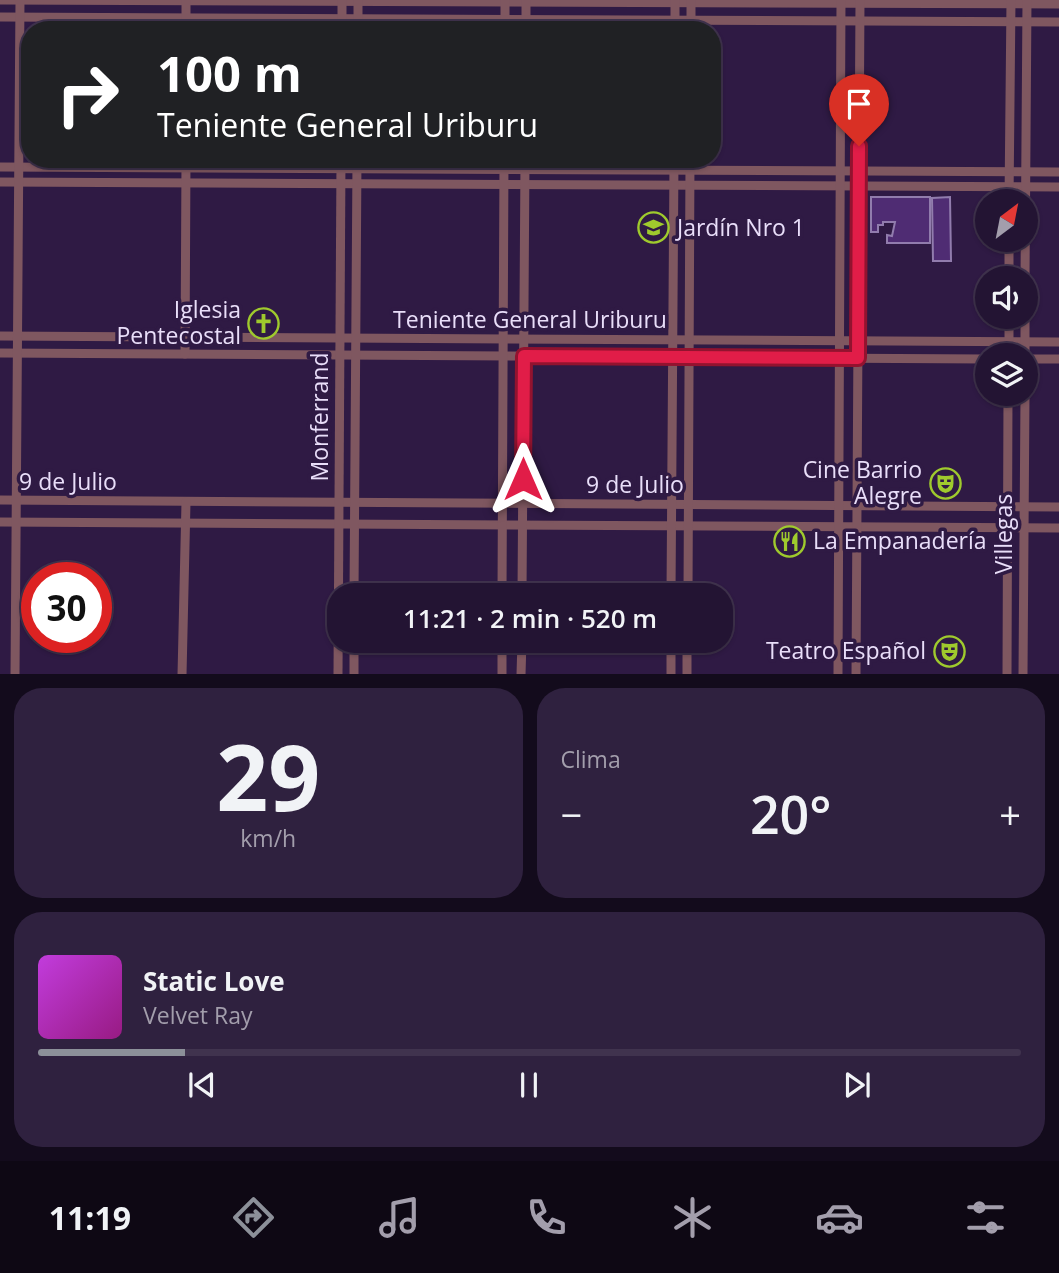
<!DOCTYPE html>
<html lang="es">
<meta charset="utf-8">
<style>
:root{--surface:#231433;--page:#2f213f;--text:#f1f3f6;--muted:#a39eac;--line:#40334e;--accent:#8c9099}
body{margin:0;font-family:"Open Sans",sans-serif;background:var(--page);color:var(--text);height:100vh;display:flex;flex-direction:column;font-size:26px;white-space:nowrap}
*{box-sizing:border-box;margin:0}
p{font-size:23px;color:var(--muted)}
.icon{flex:none;width:38px;height:38px;fill:none;stroke:currentColor;stroke-width:2;stroke-linecap:round;stroke-linejoin:round}
.map{position:relative;height:674px;overflow:hidden}
.details{display:flex;flex-direction:column;gap:14px;padding:14px;background:#130b1c;flex:1}
.details>*{flex:none}
.guide{position:absolute;left:21px;top:21px;width:700px;height:147px;border-radius:28px;box-shadow:0 2px 5px #0004,0 0 0 2px var(--line);background:#202124;color:#fff;overflow:hidden}
.needle{width:46px;rotate:32deg}
.controls{position:absolute;left:975px;top:189px;display:grid;gap:14px}
.controls a{display:grid;place-items:center;width:63px;height:63px;border-radius:50%;background:var(--surface);box-shadow:0 2px 5px #0004,0 0 0 2px var(--line);font-size:35px}
.speed{position:absolute;left:21px;top:562px;display:flex;gap:14px;font-size:35px;font-weight:700;text-align:center}
.speed>*{display:grid;place-content:center;width:91px;height:91px;border-radius:50%;background:var(--surface);box-shadow:0 2px 5px #0004,0 0 0 2px var(--line);line-height:1}
.speed .limit{border:10px solid #d22;background:#fff;color:#111}
.pin{position:absolute;display:grid;place-items:center;width:60px;height:60px;color:#fff;margin:-72px -30px;border-radius:50% 50% 50% 0;rotate:-45deg;box-shadow:0 0 7px #0007}
.pin .icon{rotate:45deg}
.me{position:absolute;width:77px;margin:-38px;rotate:0deg;stroke-linejoin:round;filter:drop-shadow(0 0 5px #0008)}
.turn{display:flex;align-items:center;gap:24px;height:147px;padding:0 21px;font-size:32px}
.turn .icon{width:91px;height:91px;stroke-width:2.5}
.turn b{display:block;font-size:49px;line-height:60px}
.big{font-size:52px;font-weight:600;line-height:1.1}
.details .card{flex:1;display:flex;flex-direction:column;justify-content:center;gap:10px;min-width:0;padding:0 24px;border-radius:28px;background:var(--page)}
.details .dial{align-items:center;gap:0}
.dial b{font-size:91px;line-height:1}
.song{display:flex;align-items:center;gap:21px}
.cover{width:84px;height:84px;border-radius:10px;background:linear-gradient(135deg,hsl(290 70% 55%),hsl(310 70% 35%))}
.played{height:7px;border-radius:4px;background:linear-gradient(90deg,var(--accent) 15%,var(--line) 15%)}
.keys{display:flex;justify-content:space-around;direction:ltr}
.heat{display:flex;justify-content:space-between;align-items:center;font-size:38px;direction:ltr}
.details .tiles{flex:1;display:grid;gap:14px;grid-template-columns:1fr 1fr}
.card:last-child{grid-column:span 2}
.trip{position:absolute;left:327px;top:583px;width:406px;height:70px;border-radius:28px;background:var(--surface);box-shadow:0 2px 5px #0004,0 0 0 2px var(--line);font-weight:600;line-height:70px;text-align:center}
.menu{display:flex;height:112px;justify-content:space-around;align-items:center;background:#0e0814;color:var(--muted)}
.menu .icon{width:49px;height:49px}
.menu .on{color:var(--accent)}
.menu b{font-size:32px;color:var(--text)}
.map>svg:first-child{display:block}
</style>
<div class="map">
<svg width="1059" height="675" viewBox="0 0 1059 675">
<rect width="100%" height="100%" fill="#2f1a44"/>
<g fill="#4f2c73" stroke="#917cad" stroke-width="2">
<polygon points="871,197 930,197 930,243 887,243 887,235 892,236 895,222 883,222 883,225 878,225 878,232 871,232"/>
<polygon points="950,197 951,261 933,261 932,198"/>
</g>
<g fill="none" stroke-linecap="round" stroke-linejoin="round">
<g stroke="#7f5760" stroke-width="9">
<polyline points="0,0 1059,4"/>
<polyline points="0,17 1059,22"/>
<polyline points="186,30 186,0"/>
<polyline points="342,30 342,0"/>
<polyline points="358,30 358,0"/>
<polyline points="505,30 505,0"/>
<polyline points="526,30 526,0"/>
<polyline points="675,30 675,0"/>
<polyline points="691,30 691,0"/>
<polyline points="0,167 1059,172"/>
<polyline points="0,182 1059,187"/>
<polyline points="1009,201 1011,0"/>
<polyline points="1009,278 1009,240"/>
<polyline points="1025,278 1027,0"/>
<polyline points="0,336 1059,342"/>
<polyline points="0,353 987,359"/>
<polyline points="185,354 186,159"/>
<polyline points="1009,355 1009,317"/>
<polyline points="1025,355 1025,317"/>
<polyline points="1026,359 1059,359"/>
<polyline points="0,500 1059,507"/>
<polyline points="0,522 1059,528"/>
<polyline points="354,595 357,159"/>
<polyline points="502,595 504,159"/>
<polyline points="522,595 525,159"/>
<polyline points="671,595 674,159"/>
<polyline points="688,595 690,159"/>
<polyline points="15,675 20,0"/>
<polyline points="182,675 186,502"/>
<polyline points="338,675 341,159"/>
<polyline points="354,675 354,640"/>
<polyline points="502,675 502,640"/>
<polyline points="521,675 522,640"/>
<polyline points="671,675 671,640"/>
<polyline points="687,675 687,640"/>
<polyline points="838,675 841,0"/>
<polyline points="856,675 860,1"/>
<polyline points="1007,675 1008,394"/>
<polyline points="1023,675 1025,394"/>
</g>
</g>
<g fill="none" stroke-linecap="round" stroke-linejoin="round">
<defs>
<polyline id="route" points="523,479 524,356 858,358 859,146"/>
</defs>
<use href="#route" stroke="#92132f" stroke-width="18"/>
<use href="#route" stroke="#e11d48" stroke-width="12"/>
</g>
<defs>
<symbol id="school-ring" viewBox="-11 -11 22 22"><circle r="9.5" fill="#2f1a44" stroke="#9fca2d" stroke-width="1.5"/><path d="M0-5L7-2L0 1L-7-2ZM-4 1L0 2.5L4 1V4Q0 6-4 4Z" fill="#9fca2d"/></symbol>
<symbol id="church-ring" viewBox="-11 -11 22 22"><circle r="9.5" fill="#2f1a44" stroke="#9fca2d" stroke-width="1.5"/><path d="M-1.2-6h2.4v3.5h3.3v2.4h-3.3V6h-2.4V-.1h-3.3v-2.4h3.3Z" fill="#9fca2d"/></symbol>
<symbol id="theatre-ring" viewBox="-11 -11 22 22"><circle r="9.5" fill="#2f1a44" stroke="#9fca2d" stroke-width="1.5"/><path d="M-5-5.5Q0-4 5-5.5V0Q5 5 0 6Q-5 5-5 0ZM-3.3-2.5H-1v1.5H-3.3ZM1-2.5H3.3v1.5H1ZM-2.8 1Q0 5.5 2.8 1Z" fill="#9fca2d"/></symbol>
<symbol id="restaurant-ring" viewBox="-11 -11 22 22"><circle r="9.5" fill="#2f1a44" stroke="#9fca2d" stroke-width="1.5"/><path d="M-5-6h1v4h1v-4h1v4h1v-4h1v5L-1.5 .5V6h-2V.5L-5-1ZM5-6V6H3V1.5H1.5Q1.5-4 5-6Z" fill="#9fca2d"/></symbol>
</defs>
<g fill-rule="evenodd">
<use href="#school-ring" x="636" y="210" width="35" height="35"/>
<use href="#church-ring" x="246" y="306" width="35" height="35"/>
<use href="#theatre-ring" x="928" y="466" width="35" height="35"/>
<use href="#restaurant-ring" x="772" y="524" width="35" height="35"/>
<use href="#theatre-ring" x="932" y="634" width="35" height="35"/>
</g>
<g text-anchor="middle" stroke-width="7" stroke-linejoin="round" paint-order="stroke">
<g font-size="23" fill="#e9def9" stroke="#2f1a44" text-anchor="end">
<text x="677" y="236" text-anchor="start">Jardín Nro 1</text>
<text x="241" y="318">Iglesia<tspan x="241" dy="26">Pentecostal</tspan></text>
<text x="922" y="478">Cine Barrio<tspan x="922" dy="26">Alegre</tspan></text>
<text x="813" y="549" text-anchor="start">La Empanadería</text>
<text x="926" y="659">Teatro Español</text>
</g>
<g font-size="23" fill="#e9def9" stroke="#2f1a44">
<text x="530" y="328">Teniente General Uriburu</text>
<text transform="translate(320 417) rotate(-90)" y="8">Monferrand</text>
<text x="68" y="490">9 de Julio</text>
<text x="635" y="493">9 de Julio</text>
<text transform="translate(1004 534) rotate(-90)" y="8">Villegas</text>
</g>
</g>
</svg>
<div class="controls">
<a><svg class="needle" viewBox="-14 -14 28 28"><path d="M0-13l5 13h-10z" fill="#e53935"/><path d="M0 13l5-13h-10z" fill="#a39eac"/></svg></a>
<a><svg class="icon" aria-label="sound" viewBox="0 0 24 24"><path d="M4 9h4l5-4v14l-5-4H4zM17 9q2 3 0 6"/></svg></a>
<a><svg class="icon" aria-label="layers" viewBox="0 0 24 24"><path d="M12 4l9 5-9 5-9-5zM3 14l9 5 9-5"/></svg></a>
</div>
<div class="speed"><div class="limit">30</div></div>
<div class="pin" style="left:859px;top:146px;background:#d93025"><svg class="icon" aria-label="arrive" viewBox="0 0 24 24"><path d="M6 21V4h12l-3 4 3 4H6"/></svg></div>
<svg class="me" style="left:523px;top:479px" viewBox="-20 -20 40 40"><path d="M0-17L14 15 0 8-14 15z" fill="#e11d48" stroke="#fff" stroke-width="4"/></svg>
<div class="trip">11:21 · 2 min · 520 m</div>
<div class="guide">
<div class="turn"><svg class="icon" aria-label="right" viewBox="0 0 24 24"><path d="M7 20v-9h11M14 6l5 5-5 5"/></svg><div><b>100 m</b>Teniente General Uriburu</div></div>
</div>
</div>
<section class="details">
<div class="tiles">
<div class="card dial"><b>29</b><p>km/h</p></div>
<div class="card"><p>Clima</p>
<div class="heat"><a>−</a><b class="big">20°</b><a>+</a></div>
</div>
<div class="card">
<div class="song"><i class="cover"></i><div><b>Static Love</b><p>Velvet Ray</p></div></div>
<div class="played"></div>
<div class="keys"><svg class="icon" aria-label="previous" viewBox="0 0 24 24"><path d="M18 5L8 12l10 7zM5 5v14"/></svg><svg class="icon" aria-label="pause" viewBox="0 0 24 24"><path d="M8 5v14M16 5v14"/></svg><svg class="icon" aria-label="next" viewBox="0 0 24 24"><path d="M6 5l10 7-10 7zM19 5v14"/></svg></div>
</div>
</div>
</section>
<nav class="menu">
<b>11:19</b>
<svg class="icon on" aria-label="directions" viewBox="0 0 24 24"><path d="M12 3l9 9-9 9-9-9zM9 14v-3h6M13 9l2 2-2 2"/></svg>
<svg class="icon" aria-label="music" viewBox="0 0 24 24"><path d="M9 18V5l10-2v13"/><circle cx="6" cy="18" r="3"/><circle cx="16" cy="16" r="3"/></svg>
<svg class="icon" aria-label="phone" viewBox="0 0 24 24"><path d="M5 4h4l2 5-3 2q2 4 5 5l2-3 5 2v4C11 20 4 13 5 4z"/></svg>
<svg class="icon" aria-label="climate" viewBox="0 0 24 24"><path d="M12 3v18M4 7l16 10M4 17L20 7"/></svg>
<svg class="icon" aria-label="car" viewBox="0 0 24 24"><path d="M5 17H2v-5l4-1 3-4h7l3 4 3 1v5h-3M9 17h6M6 11h13"/><circle cx="7" cy="17" r="2"/><circle cx="17" cy="17" r="2"/></svg>
<svg class="icon" aria-label="filters" viewBox="0 0 24 24"><path d="M4 7h16M4 17h16"/><circle cx="9" cy="7" r="2"/><circle cx="15" cy="17" r="2"/></svg>
</nav>
